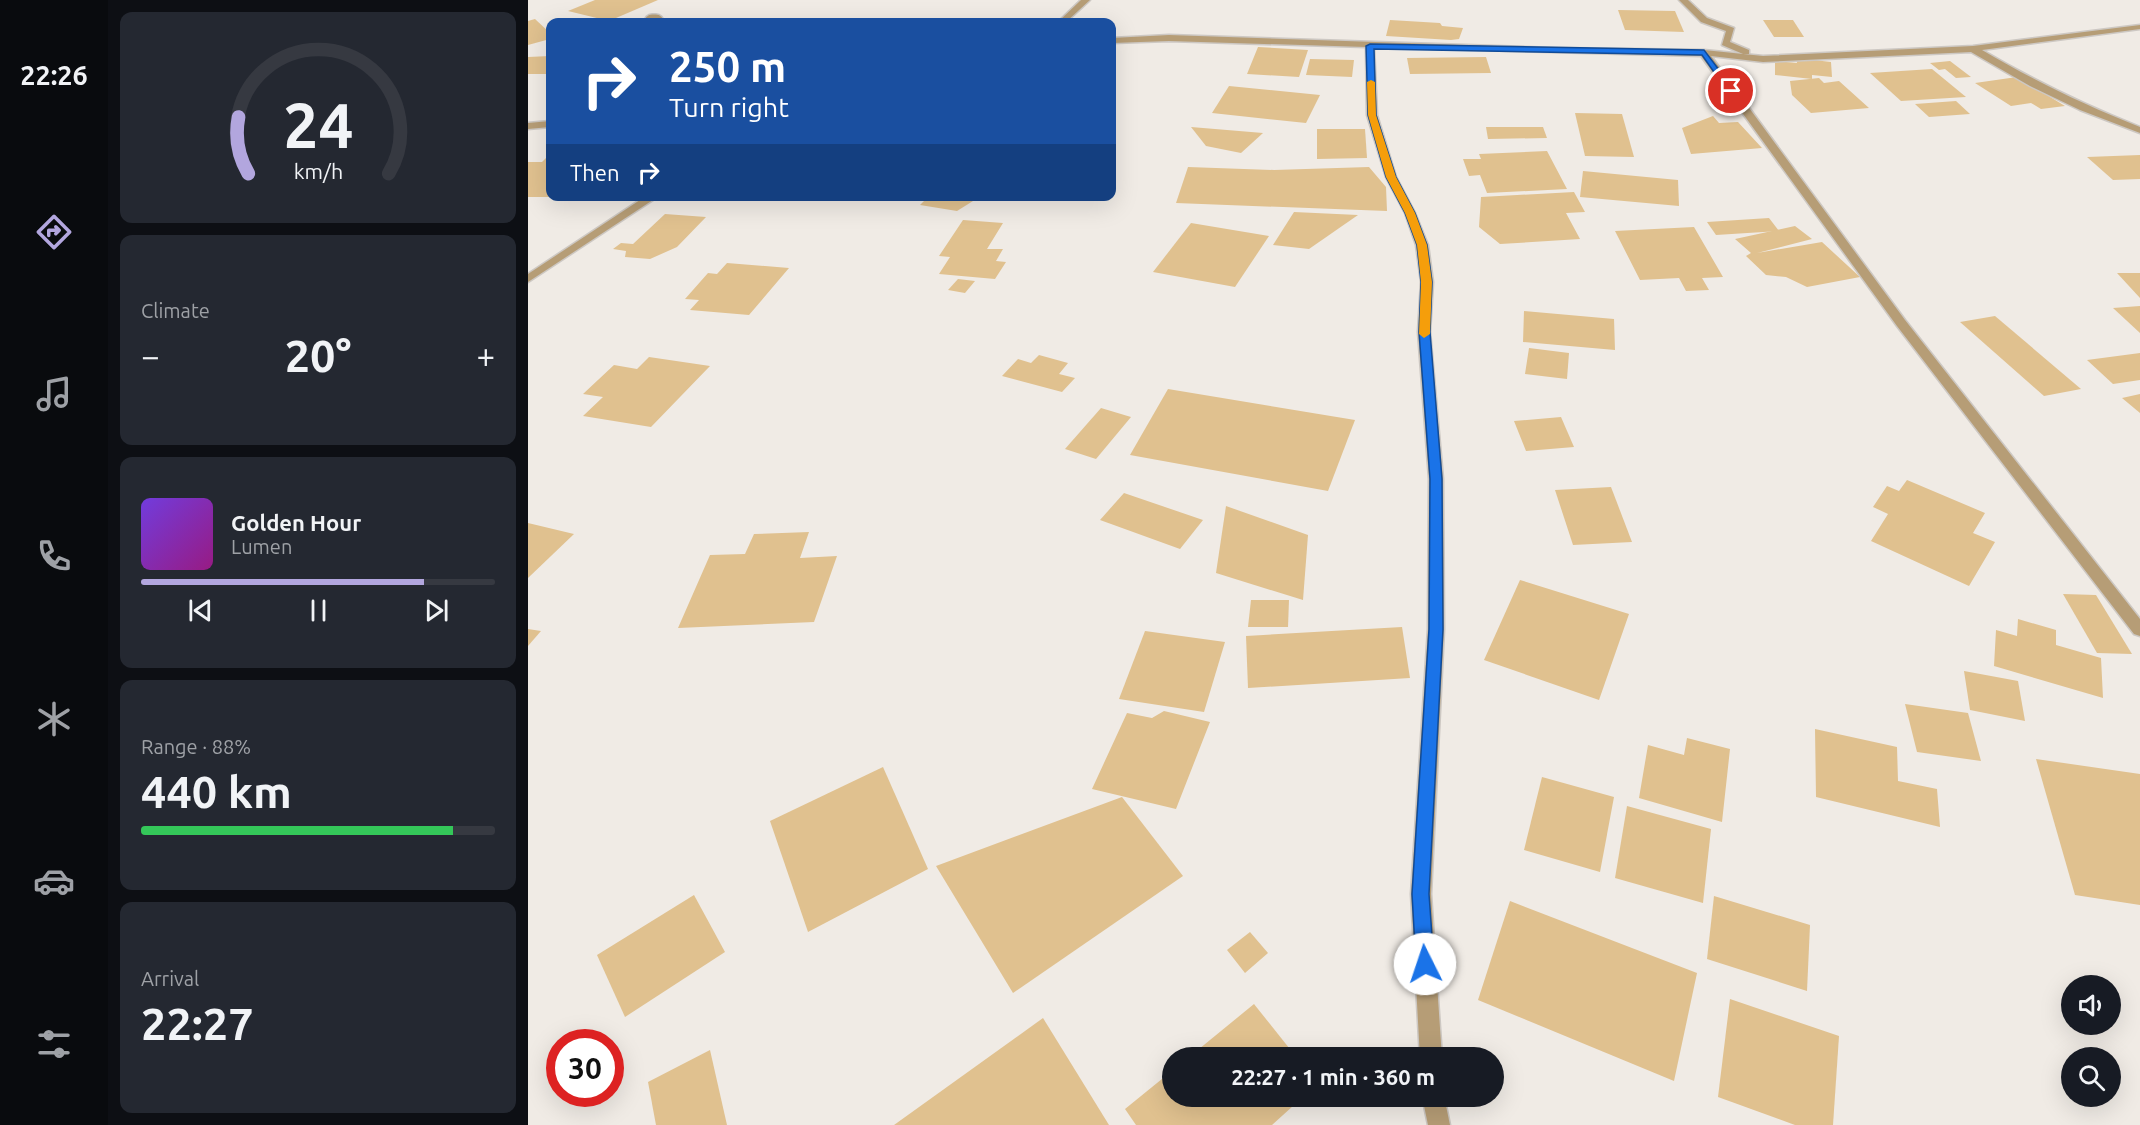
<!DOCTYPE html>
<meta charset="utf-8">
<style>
:root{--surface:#171b24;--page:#242831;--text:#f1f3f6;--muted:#9ea1a6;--line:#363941;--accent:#b2a6de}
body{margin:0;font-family:Ubuntu,sans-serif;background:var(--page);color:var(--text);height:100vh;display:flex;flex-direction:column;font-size:22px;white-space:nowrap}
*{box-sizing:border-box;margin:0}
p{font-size:20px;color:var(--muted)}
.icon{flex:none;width:33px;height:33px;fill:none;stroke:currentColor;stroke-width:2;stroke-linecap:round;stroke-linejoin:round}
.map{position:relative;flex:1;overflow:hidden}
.side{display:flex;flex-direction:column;gap:12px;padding:12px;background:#0d0f14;width:420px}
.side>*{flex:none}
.hud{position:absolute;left:18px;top:18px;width:570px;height:183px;border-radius:12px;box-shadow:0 6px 24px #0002;background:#1a4fa0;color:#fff;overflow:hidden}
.tools{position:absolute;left:1533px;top:975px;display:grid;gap:12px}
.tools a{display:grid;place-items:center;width:60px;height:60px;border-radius:50%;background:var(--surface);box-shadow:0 6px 24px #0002;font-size:30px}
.speed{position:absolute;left:18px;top:1029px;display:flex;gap:12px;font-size:30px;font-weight:700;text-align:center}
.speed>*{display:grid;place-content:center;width:78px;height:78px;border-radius:50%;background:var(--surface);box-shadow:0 6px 24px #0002;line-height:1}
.speed .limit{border:9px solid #d22;background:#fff;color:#111}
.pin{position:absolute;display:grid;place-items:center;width:51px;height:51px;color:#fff;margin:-26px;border:3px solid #fff;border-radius:50%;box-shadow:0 2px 6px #0007}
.me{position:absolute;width:66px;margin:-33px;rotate:356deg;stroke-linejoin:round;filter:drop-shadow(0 0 4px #0008)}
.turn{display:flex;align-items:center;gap:21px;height:126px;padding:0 24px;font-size:27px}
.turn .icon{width:78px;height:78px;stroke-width:2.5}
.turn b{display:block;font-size:42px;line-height:51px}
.then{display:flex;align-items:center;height:57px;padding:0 24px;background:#0003;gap:12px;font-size:22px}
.big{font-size:45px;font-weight:600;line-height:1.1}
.side .widget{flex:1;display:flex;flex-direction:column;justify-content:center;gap:9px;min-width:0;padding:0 21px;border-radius:12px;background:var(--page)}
.side .dial{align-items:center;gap:0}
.dial svg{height:156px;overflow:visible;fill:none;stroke:var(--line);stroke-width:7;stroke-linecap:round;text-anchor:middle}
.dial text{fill:var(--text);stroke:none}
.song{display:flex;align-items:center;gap:18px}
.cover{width:72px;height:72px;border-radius:9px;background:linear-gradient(135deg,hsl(260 70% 55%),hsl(310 70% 35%))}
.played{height:6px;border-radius:3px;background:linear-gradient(90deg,var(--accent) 80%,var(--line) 80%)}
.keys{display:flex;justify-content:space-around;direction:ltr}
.heat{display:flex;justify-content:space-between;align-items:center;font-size:33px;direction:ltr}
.charge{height:9px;border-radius:4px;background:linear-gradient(90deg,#34c759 88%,var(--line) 0)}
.trip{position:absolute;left:634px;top:1047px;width:342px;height:60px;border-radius:30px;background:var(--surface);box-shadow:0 6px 24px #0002;font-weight:600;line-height:60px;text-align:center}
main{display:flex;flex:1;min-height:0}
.tab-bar{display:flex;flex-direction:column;width:108px;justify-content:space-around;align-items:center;background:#090b0e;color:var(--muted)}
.tab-bar .icon{width:42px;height:42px}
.tab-bar .active{color:var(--accent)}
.tab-bar b{font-size:27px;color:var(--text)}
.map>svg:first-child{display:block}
</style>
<main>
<nav class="tab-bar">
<b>22:26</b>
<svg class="icon active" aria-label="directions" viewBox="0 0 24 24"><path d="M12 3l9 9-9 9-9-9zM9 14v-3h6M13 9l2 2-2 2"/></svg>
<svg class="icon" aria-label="music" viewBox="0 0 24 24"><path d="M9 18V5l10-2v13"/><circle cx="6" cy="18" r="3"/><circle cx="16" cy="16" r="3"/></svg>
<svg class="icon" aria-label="phone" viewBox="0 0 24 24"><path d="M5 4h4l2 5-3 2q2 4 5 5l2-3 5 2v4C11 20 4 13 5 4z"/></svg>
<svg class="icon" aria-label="climate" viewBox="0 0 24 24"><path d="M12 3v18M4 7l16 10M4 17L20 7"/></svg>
<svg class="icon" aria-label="car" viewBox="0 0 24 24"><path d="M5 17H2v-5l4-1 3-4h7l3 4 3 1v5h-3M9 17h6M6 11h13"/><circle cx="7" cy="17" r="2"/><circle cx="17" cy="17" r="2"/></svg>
<svg class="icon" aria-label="filters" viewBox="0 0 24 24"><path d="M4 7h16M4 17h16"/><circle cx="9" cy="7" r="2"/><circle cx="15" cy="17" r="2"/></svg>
</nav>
<section class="side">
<div class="widget dial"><svg viewBox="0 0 100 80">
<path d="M14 69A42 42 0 1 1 86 69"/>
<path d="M14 69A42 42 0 0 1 9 40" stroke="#b2a6de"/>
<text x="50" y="56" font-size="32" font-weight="700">24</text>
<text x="50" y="72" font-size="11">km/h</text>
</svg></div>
<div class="widget"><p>Climate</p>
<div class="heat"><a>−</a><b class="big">20°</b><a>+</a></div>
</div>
<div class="widget">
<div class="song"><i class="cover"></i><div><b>Golden Hour</b><p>Lumen</p></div></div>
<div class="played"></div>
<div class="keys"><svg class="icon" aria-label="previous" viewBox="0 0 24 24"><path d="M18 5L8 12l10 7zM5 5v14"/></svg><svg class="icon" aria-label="pause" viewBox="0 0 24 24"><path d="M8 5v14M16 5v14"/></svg><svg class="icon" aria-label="next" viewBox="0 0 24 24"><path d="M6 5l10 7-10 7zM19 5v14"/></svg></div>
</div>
<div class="widget"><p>Range · 88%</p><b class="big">440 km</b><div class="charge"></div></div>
<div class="widget"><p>Arrival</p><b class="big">22:27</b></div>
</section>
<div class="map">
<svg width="1612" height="1125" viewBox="0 0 1612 1125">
<rect width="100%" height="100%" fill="#f0ebe5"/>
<g fill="#e0c18f">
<polygon points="67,0 130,0 81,21 40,11"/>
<polygon points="1090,10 1147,11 1156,32 1097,30"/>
<polygon points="7,19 22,33 22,39 0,45 0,21"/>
<polygon points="862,20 912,23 914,26 935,28 931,39 923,40 858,36"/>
<polygon points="1235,20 1265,20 1276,37 1246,37"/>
<polygon points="730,47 780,50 771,77 719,74"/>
<polygon points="22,56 22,69 18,74 0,74 0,57"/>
<polygon points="958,57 963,73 882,74 879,58"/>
<polygon points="1268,58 1303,62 1304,77 1284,75 1284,79 1247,75 1247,61 1269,63"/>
<polygon points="782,59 826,60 824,77 778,75"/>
<polygon points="1422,61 1443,77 1428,78 1417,69 1411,70 1402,63"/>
<polygon points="1404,69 1438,97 1373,101 1342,73"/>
<polygon points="1489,77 1537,106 1513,109 1503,103 1483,106 1447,83"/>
<polygon points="1291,78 1296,83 1311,81 1341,108 1283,113 1264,95 1262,81"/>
<polygon points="701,86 792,95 778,123 684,113"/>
<polygon points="1428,101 1442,114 1401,117 1387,104"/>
<polygon points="1047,113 1094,114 1106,157 1057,156"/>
<polygon points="1185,116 1191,123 1210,122 1234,148 1163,154 1154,128"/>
<polygon points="663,127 735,133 713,153 678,146"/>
<polygon points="958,127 1015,127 1019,138 960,139"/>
<polygon points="789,129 837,129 839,158 789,159"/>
<polygon points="1019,151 1039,189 959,193 952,175 941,176 935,159 953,159 951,154"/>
<polygon points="1612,155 1612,179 1585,180 1559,157"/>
<polygon points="18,158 22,158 22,197 0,197 0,162 14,162"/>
<polygon points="660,167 746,170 841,167 858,187 859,211 648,203"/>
<polygon points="1055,171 1150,180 1151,206 1052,197"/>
<polygon points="1046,192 1057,212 1038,213 1052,239 972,244 951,227 953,197"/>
<polygon points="401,196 453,196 429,211 392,205"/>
<polygon points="766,212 830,215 781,249 745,245"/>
<polygon points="137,214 178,217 149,247 122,259 97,257 98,251 85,249 93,243 105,244"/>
<polygon points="1241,218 1251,231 1188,235 1179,222"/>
<polygon points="435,220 475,223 459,249 475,249 468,261 478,262 467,279 411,274 422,257 411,256"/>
<polygon points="663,223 741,236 707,287 625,272"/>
<polygon points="1267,226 1284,239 1229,253 1294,242 1332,277 1279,287 1258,277 1238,275 1218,256 1223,253 1207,239"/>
<polygon points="1166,227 1195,277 1174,278 1181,290 1158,291 1151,278 1112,280 1087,231"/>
<polygon points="199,263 261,268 221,315 162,310 171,300 157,299 180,273 189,274"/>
<polygon points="1589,273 1612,273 1612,298"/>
<polygon points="430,279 447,281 437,293 420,290"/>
<polygon points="1612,306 1612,333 1585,308"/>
<polygon points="996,311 1086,319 1087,350 995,342"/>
<polygon points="1467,316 1553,389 1516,396 1432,322"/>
<polygon points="1001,348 1041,353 1039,379 997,374"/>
<polygon points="1612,353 1612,380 1585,384 1559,360"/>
<polygon points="511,355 540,363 531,374 547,378 534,392 474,376 490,359 503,363"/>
<polygon points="121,357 182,366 123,427 55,416 75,397 55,394 86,365 109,369"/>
<polygon points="640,389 827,420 800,491 602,455"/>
<polygon points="1612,394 1612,413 1594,398"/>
<polygon points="573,408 603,417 568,459 537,449"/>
<polygon points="1033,417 1046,447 998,451 986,421"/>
<polygon points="1379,480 1457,513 1445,533 1467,542 1441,586 1343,541 1360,514 1345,507 1359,486 1371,491"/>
<polygon points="1083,487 1104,542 1045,545 1027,490"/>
<polygon points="596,493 675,520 652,549 572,520"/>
<polygon points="698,506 780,535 775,600 688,573"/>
<polygon points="0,523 46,534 0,578"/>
<polygon points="281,532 272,558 309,556 286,622 150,628 182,555 217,554 226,534"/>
<polygon points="992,580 1101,614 1071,700 956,660"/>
<polygon points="1535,594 1568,595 1604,654 1569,653"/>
<polygon points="723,600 761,600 760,627 720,627"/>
<polygon points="1490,619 1528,630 1528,645 1573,658 1575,698 1466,666 1468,630 1489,636"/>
<polygon points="874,627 882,678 720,688 718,636"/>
<polygon points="0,629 13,631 0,646"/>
<polygon points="617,631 697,642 676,712 591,699"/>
<polygon points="1436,671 1490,681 1497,721 1442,710"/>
<polygon points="1377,704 1440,713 1453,761 1389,752"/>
<polygon points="636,711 682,722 648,809 564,789 599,713 624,718"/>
<polygon points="1287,729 1369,747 1370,781 1409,789 1412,827 1288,797"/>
<polygon points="1159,738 1202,749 1194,822 1111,798 1120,745 1156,755"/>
<polygon points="1508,759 1612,774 1612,905 1547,895"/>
<polygon points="355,767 400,869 280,932 242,821"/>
<polygon points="1014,777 1086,797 1072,872 996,850"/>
<polygon points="594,797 655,876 485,993 408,866"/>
<polygon points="1099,806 1183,829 1175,903 1087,878"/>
<polygon points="166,895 197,952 97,1017 69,955"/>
<polygon points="1186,896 1282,925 1279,991 1179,959"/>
<polygon points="982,901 1169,973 1146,1081 950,1000"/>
<polygon points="722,932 740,953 717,973 699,950"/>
<polygon points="1202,999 1311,1036 1305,1125 1267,1125 1190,1097"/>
<polygon points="726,1004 769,1058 660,1058"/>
<polygon points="515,1018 581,1125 366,1125"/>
<polygon points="182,1050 199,1125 128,1125 120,1082"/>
<polygon points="645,1070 645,1096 776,1096 744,1125 608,1125 597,1109"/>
</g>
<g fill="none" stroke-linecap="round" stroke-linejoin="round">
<defs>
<polyline id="lane" points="124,22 128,22"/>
<g id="street">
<polygon points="553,0 562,0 538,22 530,22"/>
<polygon points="1151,0 1160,0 1179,18 1206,28 1202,42 1221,50 1221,54 1215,54 1194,45 1198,31 1173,22"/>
<path d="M1612,25V29L1454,50C1505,80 1556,105 1612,127V133L1552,110L1502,86L1443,52L1235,62L1183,56L1377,320L1612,619V636L1606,634L1369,326L1173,56L846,47L849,115L868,177L887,213L900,245L905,282L902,332L915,479L916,629L903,894L914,1058H892L883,894L900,629L901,479L890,332L893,282L888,245L877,213L858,177L839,115L838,47L641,41L584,43V38L641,35L1026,48L1176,50L1235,56L1445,46Z"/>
<polygon points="22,121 22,127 0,129 0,123"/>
<polygon points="118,196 131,196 0,282 0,274"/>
<polygon points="894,1096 916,1096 922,1125 900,1125"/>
</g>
</defs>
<use href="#lane" stroke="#cdc8c3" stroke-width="18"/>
<use href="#street" stroke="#cdc8c3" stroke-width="3"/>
<use href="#lane" stroke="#b69d76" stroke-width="15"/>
<use href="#street" fill="#b69d76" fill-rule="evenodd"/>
</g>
<polygon fill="#1a73e8" stroke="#114b97" stroke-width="1.5" points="842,44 1176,50 1207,91 1200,92 1174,55 846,49 848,115 868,177 887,213 899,245 904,282 902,332 914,479 915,629 901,894 906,964 903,970 897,973 891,970 888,964 884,894 901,629 902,479 891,332 893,282 889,245 877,213 858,177 840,115 838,46"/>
<polygon fill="#f59e0b" points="843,80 847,82 848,115 868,177 887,213 899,245 904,282 902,334 896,338 891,334 893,282 889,245 877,213 858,177 840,115 839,82"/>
</svg>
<div class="tools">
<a><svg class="icon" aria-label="sound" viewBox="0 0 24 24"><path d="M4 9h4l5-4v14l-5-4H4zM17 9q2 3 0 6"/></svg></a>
<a><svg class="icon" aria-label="search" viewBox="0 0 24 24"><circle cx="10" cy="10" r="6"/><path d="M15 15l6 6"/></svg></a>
</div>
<div class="speed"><div class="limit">30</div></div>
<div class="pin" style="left:1203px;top:91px;background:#d93025"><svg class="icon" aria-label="arrive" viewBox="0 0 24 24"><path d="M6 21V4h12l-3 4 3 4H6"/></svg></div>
<svg class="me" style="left:897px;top:964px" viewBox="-20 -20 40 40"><circle r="19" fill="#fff"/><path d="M0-13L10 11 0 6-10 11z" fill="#1a73e8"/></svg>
<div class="trip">22:27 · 1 min · 360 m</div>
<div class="hud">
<div class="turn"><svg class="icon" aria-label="right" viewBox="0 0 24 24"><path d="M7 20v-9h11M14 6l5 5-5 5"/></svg><div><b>250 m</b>Turn right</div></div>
<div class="then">Then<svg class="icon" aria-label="right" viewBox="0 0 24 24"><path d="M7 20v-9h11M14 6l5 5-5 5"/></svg></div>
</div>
</div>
</main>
